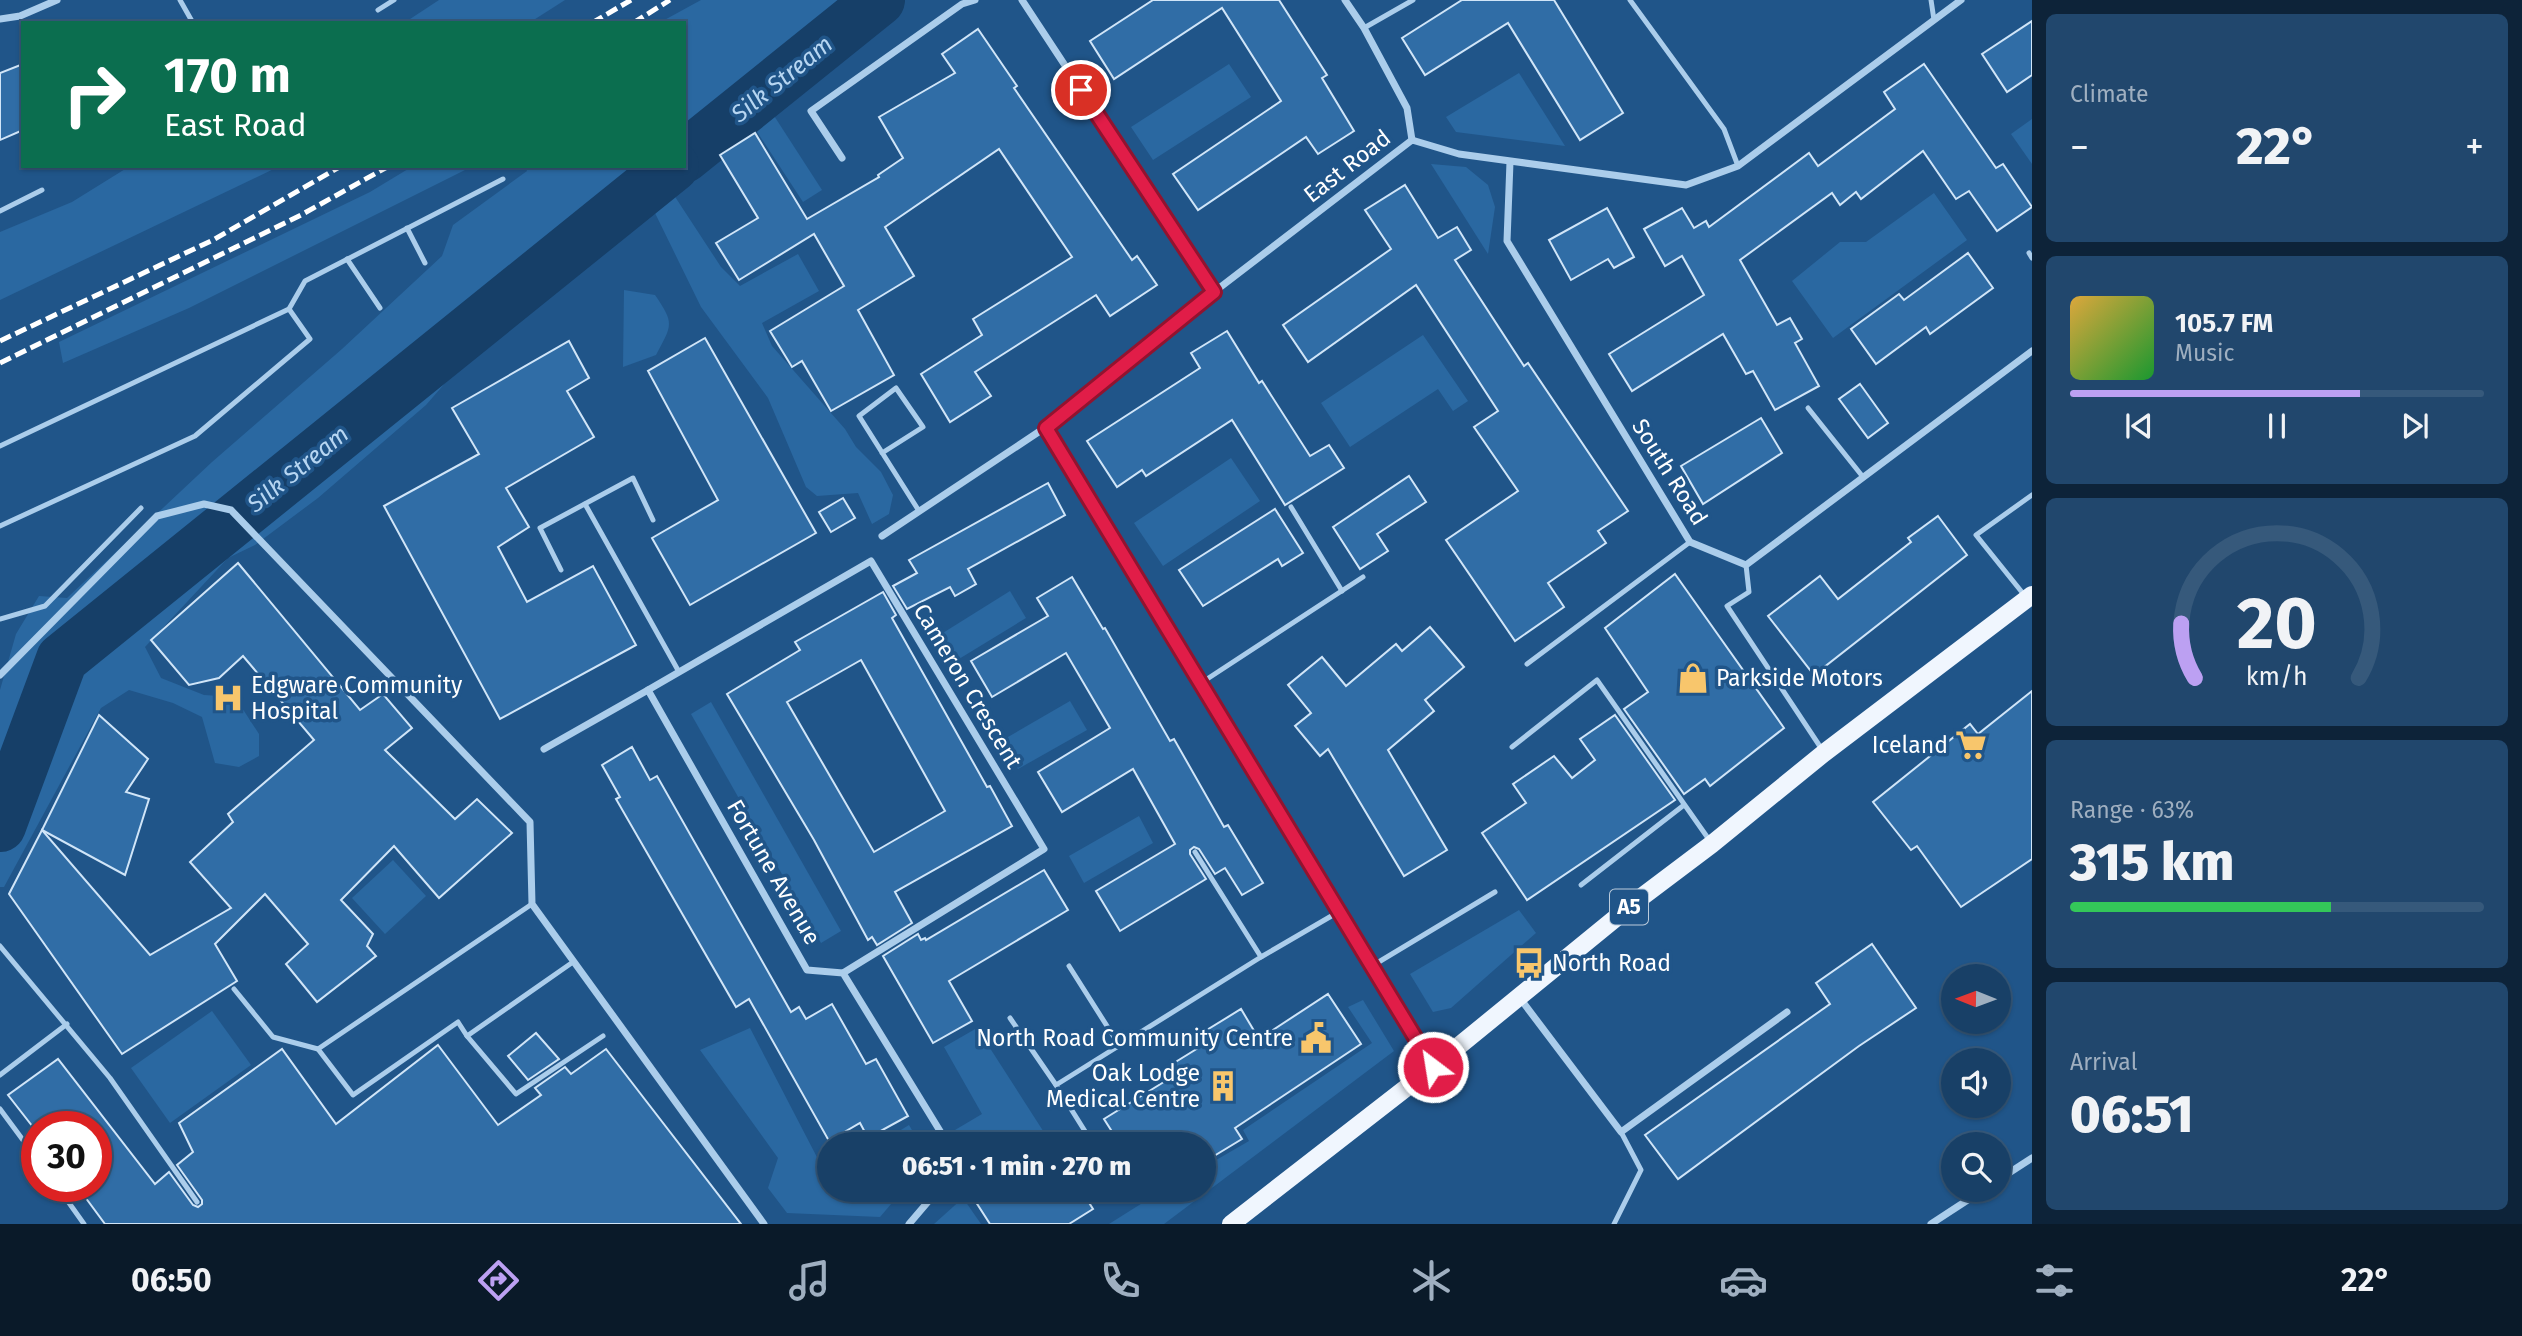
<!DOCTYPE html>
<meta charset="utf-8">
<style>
:root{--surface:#184067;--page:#21476d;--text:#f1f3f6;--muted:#9fafc0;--line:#36597b;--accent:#bca0f2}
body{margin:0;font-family:"Fira Sans",sans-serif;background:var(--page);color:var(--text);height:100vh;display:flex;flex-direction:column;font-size:26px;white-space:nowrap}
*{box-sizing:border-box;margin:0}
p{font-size:23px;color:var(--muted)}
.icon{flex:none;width:38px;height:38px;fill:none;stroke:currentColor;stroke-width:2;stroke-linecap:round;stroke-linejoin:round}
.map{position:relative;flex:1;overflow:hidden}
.details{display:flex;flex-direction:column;gap:14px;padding:14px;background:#0d2339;width:490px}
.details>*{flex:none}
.hud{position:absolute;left:21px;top:21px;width:665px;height:147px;border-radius:0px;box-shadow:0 2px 5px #0004,0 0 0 2px var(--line);background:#0b6e4f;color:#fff;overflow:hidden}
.needle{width:46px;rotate:271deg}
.controls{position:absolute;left:1941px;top:964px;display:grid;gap:14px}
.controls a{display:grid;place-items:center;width:70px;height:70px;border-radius:50%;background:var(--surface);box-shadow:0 2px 5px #0004,0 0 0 2px var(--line);font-size:35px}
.speed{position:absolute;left:21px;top:1111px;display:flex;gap:14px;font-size:35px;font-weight:700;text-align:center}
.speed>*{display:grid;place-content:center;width:91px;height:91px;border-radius:50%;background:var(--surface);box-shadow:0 2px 5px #0004,0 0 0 2px var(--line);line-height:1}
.speed .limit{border:10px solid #d22;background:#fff;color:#111}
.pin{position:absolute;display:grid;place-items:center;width:60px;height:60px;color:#fff;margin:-30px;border:4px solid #fff;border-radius:50%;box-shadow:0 2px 7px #0007}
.me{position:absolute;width:77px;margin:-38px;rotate:329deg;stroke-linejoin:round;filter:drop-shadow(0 0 5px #0008)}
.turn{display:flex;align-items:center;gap:24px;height:147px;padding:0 28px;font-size:32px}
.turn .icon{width:91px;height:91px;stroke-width:2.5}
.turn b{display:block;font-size:49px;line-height:60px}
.big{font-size:52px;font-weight:800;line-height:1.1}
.details .widget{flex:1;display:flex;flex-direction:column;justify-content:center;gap:10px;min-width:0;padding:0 24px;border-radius:10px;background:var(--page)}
.details .dial{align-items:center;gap:0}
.dial svg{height:182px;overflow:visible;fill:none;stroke:var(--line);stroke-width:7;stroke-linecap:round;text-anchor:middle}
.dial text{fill:var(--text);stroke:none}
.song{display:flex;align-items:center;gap:21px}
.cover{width:84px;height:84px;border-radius:10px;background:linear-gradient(135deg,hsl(40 70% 55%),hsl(130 70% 35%))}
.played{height:7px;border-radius:4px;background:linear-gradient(90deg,var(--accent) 70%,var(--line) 70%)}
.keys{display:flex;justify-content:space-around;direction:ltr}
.heat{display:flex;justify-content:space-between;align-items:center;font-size:38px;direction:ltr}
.charge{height:10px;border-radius:5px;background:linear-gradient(90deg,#34c759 63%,var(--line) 0)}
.trip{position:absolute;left:817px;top:1132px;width:399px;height:70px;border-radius:35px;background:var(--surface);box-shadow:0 2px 5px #0004,0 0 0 2px var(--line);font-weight:800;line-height:70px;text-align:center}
.tabs{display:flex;height:112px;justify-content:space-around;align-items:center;background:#0a1a29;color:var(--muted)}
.tabs .icon{width:49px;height:49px}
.tabs .current{color:var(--accent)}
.tabs b{font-size:32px;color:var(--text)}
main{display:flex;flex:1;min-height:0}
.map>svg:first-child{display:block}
</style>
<main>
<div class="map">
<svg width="2032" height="1224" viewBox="0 0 2032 1224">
<rect width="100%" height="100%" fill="#205589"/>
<g fill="#2a68a1">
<polygon points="439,0 565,0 529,23 404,23"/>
<polygon points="701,0 903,0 754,113 666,183 721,267 740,286 798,254 819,291 762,323 772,346 845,429 856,447 881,472 893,495 889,514 872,524 858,493 817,496 806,487 768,398 701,307 655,213 646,199 602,234 570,268 460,366 426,405 318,498 255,545 228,558 145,647 161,678 204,695 235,697 259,734 259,756 239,767 215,763 202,717 173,703 129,690 101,708 4,887 0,887 0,690 16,634 39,596 67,598 212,462 342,349 442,256 453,225 527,171 525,166 684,166 684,23 659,23"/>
<polygon points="1229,64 1251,97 1153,160 1131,127"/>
<polygon points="1519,73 1565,146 1456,132 1446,117"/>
<polygon points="769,108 822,190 803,202 750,121"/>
<polygon points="2032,119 2032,164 2011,134"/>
<polygon points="1431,164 1466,167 1488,185 1495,207 1488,254"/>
<polygon points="130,166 280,166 0,300 0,232 72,202"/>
<polygon points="413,166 473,166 189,308 63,363 59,342 370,192"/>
<polygon points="1934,193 1967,240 1833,338 1792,281 1840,242 1866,242"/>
<path d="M624,290L655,295C675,324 672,325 656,355L623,367Z"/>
<polygon points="1423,335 1468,401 1453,411 1438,389 1350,447 1321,403"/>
<polygon points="1231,458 1260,501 1163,566 1134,523"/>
<polygon points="1010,591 1026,618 954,662 938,636"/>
<polygon points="1070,701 1087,730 1018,769 1001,741"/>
<polygon points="711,702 841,931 821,943 691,714"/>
<polygon points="1139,816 1153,843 1084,883 1069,856"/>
<polygon points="393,860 426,896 385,934 352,898"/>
<polygon points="1519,910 1536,933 1451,1008 1433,1012 1410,974"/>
<polygon points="1363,1000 1394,1051 1164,1224 1109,1224 1163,1190 1204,1190 1204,1167 1249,1141 1243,1130 1372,1043 1348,1007"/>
<polygon points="212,1011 251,1065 170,1123 131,1068"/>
<polygon points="750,1028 820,1163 829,1157 830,1190 903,1190 880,1217 787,1213 768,1188 778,1158 700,1050"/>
<polygon points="977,1028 1047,1137 1036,1144 963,1144 955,1130 982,1114 944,1047"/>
<polygon points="909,1125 920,1144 878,1144"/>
<polygon points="963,1198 981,1224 934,1224"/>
</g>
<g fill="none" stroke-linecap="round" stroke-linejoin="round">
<g stroke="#163f68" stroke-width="52">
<polyline points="684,157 879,0"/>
<polyline points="0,826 62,659 673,166"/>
</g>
</g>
<g fill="#306da6" stroke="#d0e5f8" stroke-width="2" fill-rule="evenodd">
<polygon points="1153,0 1279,0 1327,75 1322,78 1354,131 1318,154 1306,137 1198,210 1173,174 1281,101 1222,8 1114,79 1090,41"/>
<polygon points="1462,0 1554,0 1623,113 1580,140 1508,23 1425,75 1402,38"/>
<polygon points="2032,21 2032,75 2007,92 1982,54"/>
<polygon points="978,29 1017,86 1014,88 1132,260 1137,256 1157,285 1110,316 1096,295 975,372 991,396 950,422 921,374 982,335 973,319 1072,257 999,149 885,227 914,276 858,310 894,375 831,411 802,361 792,367 770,331 844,286 814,234 739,280 716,243 758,218 720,155 755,133 807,219 879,177 878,175 903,158 879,117 955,73 942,54"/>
<polygon points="23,64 23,130 0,140 0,73"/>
<polygon points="1924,64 1996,168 2003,164 2032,207 1997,231 1969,191 1956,199 1923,151 1861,199 1856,192 1840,205 1832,193 1740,260 1777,325 1790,318 1802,339 1795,343 1819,386 1775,410 1753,371 1746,374 1723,334 1632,391 1609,354 1704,295 1682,256 1665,266 1644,229 1682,208 1694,228 1706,221 1709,227 1809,153 1818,166 1895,109 1884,92"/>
<polygon points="1405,185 1438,238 1457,227 1471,250 1455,260 1524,366 1528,363 1628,511 1598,531 1606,543 1548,583 1564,607 1515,641 1446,540 1518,491 1474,427 1498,411 1416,285 1308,362 1283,325 1391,249 1365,210"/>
<polygon points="1607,208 1634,257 1614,268 1608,259 1571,280 1549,240"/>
<polygon points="1968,253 1993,288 1930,334 1926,327 1876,364 1851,329 1899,294 1904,300"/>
<polygon points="1227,331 1259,383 1262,381 1310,456 1329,445 1344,468 1285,505 1232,420 1146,476 1142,470 1117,487 1087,441 1200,368 1191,353"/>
<polygon points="705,338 816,533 690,605 652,538 718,500 648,371"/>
<polygon points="569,341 589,378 567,391 594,437 506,488 529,527 498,547 527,602 593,566 636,645 500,719 384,506 479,454 452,408"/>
<polygon points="1860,384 1888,423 1868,438 1839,399"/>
<polygon points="1761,418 1782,453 1703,504 1681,466"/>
<polygon points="1409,476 1426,502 1377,534 1388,551 1360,569 1333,527"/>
<polygon points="1048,483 1065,515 968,569 976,584 955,596 950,587 907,609 893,586 917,573 909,560"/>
<polygon points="843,498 855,518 831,532 819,512"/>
<polygon points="1275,509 1303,553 1282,566 1278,559 1203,606 1179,570"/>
<polygon points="1938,516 1967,555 1814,675 1768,616 1820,576 1838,599 1911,542 1908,538"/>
<polygon points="238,563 360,710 383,694 412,728 385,750 455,819 477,799 512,833 439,898 394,846 341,900 373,934 367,946 376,956 317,1002 286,964 308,944 265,894 215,944 237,981 122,1054 9,894 42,830 150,955 231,908 190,862 233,822 228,814 314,740 243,656 219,678 189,685 151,640"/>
<polygon points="1675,574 1784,728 1710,786 1705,779 1684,794 1624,709 1648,692 1605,628"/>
<polygon points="1072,577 1103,629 1105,628 1170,741 1174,739 1224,827 1228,825 1263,883 1242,895 1225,868 1215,874 1199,849 1194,847 1190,850 1190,854 1206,879 1120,931 1096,891 1175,844 1133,769 1062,812 1038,772 1110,728 1066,653 992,697 971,661 1048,616 1037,598"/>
<path d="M883,592L896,615L892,618L987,787L990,786L1012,826L895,892L912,923L877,945L872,937L868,940L814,840L727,694L800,650L795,642ZM861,660L945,811L874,852L787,702Z"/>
<polygon points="1430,627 1464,667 1425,700 1434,711 1388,750 1447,850 1404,876 1328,749 1320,756 1295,726 1311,713 1288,685 1322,657 1346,686 1396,644 1402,651"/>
<polygon points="2032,691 2032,859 1961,907 1917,846 1911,850 1873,802 1970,724 1978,734"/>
<polygon points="99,715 148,759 126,792 149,799 125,875 42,830"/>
<polygon points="1615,715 1675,800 1527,900 1482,833 1526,803 1513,784 1554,756 1572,778 1595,760 1580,739"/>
<polygon points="632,747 650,780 657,776 791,1012 799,1007 806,1019 832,1004 866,1064 876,1059 908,1116 868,1138 860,1123 829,1141 749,999 736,1007 616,799 620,797 602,765"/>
<polygon points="1044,870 1068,910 949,981 972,1021 933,1043 883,956 918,934 921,940 925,938 926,940"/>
<polygon points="1872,944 1916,1008 1859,1046 1678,1179 1645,1135 1830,1004 1816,983"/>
<polygon points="1328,994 1361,1044 1235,1128 1242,1139 1204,1162 1204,1144 1120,1144 1104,1119 1167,1080 1161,1071 1203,1045 1197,1036 1241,1009 1259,1039"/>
<polygon points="536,1033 559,1059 528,1080 508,1056"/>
<polygon points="438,1045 498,1125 541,1095 535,1088 565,1067 571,1074 606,1049 741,1224 105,1224 77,1186 96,1186 96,1127 33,1127 8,1095 58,1059 155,1184 169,1172 193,1205 198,1207 202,1204 202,1200 177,1165 193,1152 179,1123 282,1049 336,1124"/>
<polygon points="989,1190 1081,1190 1093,1209 1069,1224 990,1224 974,1199"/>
</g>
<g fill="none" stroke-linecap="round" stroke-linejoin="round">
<g stroke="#abcdeb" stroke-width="5">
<polyline points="180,0 193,23"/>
<polyline points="1630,0 1724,129 1738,166"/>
<polyline points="1931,0 1934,20"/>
<polyline points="378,10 394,0"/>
<polyline points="1364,28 1413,0"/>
<polyline points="0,211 42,190"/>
<polyline points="407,228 425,263"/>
<polyline points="2029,253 2032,258"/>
<polyline points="347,259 380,308"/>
<polyline points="1808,408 1863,477"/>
<polyline points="0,446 289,309 305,281 503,179"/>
<polyline points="882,453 923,427 896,388 859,416 919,511"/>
<polyline points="585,504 679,672"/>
<polyline points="1291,507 1342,591"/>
<polyline points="0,526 195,436 310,339 289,309"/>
<polyline points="1746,565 1749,592 1727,606 1823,751"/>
<polyline points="561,570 540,528 633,478 653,520"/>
<polyline points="2025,596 1976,535 2032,495"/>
<polyline points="0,619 45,606 141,508"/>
<polyline points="1527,664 1690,542"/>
<polyline points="1201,683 1363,577"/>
<polyline points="1512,747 1597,680 1710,841"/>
<polyline points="1195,852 1261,957"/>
<polyline points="1581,885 1684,805"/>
<polyline points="532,904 318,1049 353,1095 458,1022 467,1036 573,962"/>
<polyline points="0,946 110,1078 197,1202"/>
<polyline points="1069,966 1119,1045"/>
<polyline points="1372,966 1495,892"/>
<polyline points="234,989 273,1037 318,1049"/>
<polyline points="1010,1018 1056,1085"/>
<polyline points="467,1036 516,1094 603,1036"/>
<polyline points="0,1075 67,1024"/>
<polyline points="0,1109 37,1159"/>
<polyline points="1093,1144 1056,1085 1261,957 1340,911"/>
<polyline points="57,1186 84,1224"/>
<polyline points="1122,1190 1126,1197"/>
<polyline points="1614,1224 1641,1170 1621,1132"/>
</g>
<g stroke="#abcdeb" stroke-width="7">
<polyline points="1022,0 1214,292"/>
<polyline points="1345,0 1364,28 1407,108 1412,140"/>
<polyline points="0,19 20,16 57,0"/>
<polyline points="842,158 811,111 962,4 975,0"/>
<polyline points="1510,162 1507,241 1690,542 1746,565 2032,351"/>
<polyline points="1046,427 1433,1066"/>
<polyline points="882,536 1046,427 1214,292 1412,140 1459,154 1686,185 1738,166 1961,0"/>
<polyline points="0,675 157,516 204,504 231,510 530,822 532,904 764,1224"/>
<polyline points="648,690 871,561 1044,849 843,973"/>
<polyline points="544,749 648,690 807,970 843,973 948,1144"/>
<polyline points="1519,997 1621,1132 1787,1012"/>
<polyline points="1998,1180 2032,1158"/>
<polyline points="909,1224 938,1190"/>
<polyline points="1931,1224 1983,1190"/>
</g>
<polyline stroke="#f0f6fe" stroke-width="18" points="1231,1224 1433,1067 1639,899 1712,844 1824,753 2032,595"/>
<g stroke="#fff" stroke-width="5" stroke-dasharray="12 5" stroke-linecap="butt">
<polyline points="592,23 631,0"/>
<polyline points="633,23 670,0"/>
<polyline points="0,341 213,240 341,166"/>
<polyline points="0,363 301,215 389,166"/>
</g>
</g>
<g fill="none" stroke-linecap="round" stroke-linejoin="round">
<defs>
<polyline id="route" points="1081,90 1214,292 1046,428 1433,1067"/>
</defs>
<use href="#route" stroke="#92132f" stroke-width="18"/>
<use href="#route" stroke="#e11d48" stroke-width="12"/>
</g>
<defs>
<symbol id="shop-bare" viewBox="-9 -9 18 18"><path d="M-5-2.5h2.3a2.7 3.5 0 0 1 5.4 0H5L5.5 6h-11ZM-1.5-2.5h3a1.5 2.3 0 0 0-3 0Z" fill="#f8c66c" stroke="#205589" stroke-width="2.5" paint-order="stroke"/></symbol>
<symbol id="hospital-bare" viewBox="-9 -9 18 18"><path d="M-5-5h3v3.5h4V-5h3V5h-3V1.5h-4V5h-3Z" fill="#f8c66c" stroke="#205589" stroke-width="2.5" paint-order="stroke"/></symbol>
<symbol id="supermarket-bare" viewBox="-9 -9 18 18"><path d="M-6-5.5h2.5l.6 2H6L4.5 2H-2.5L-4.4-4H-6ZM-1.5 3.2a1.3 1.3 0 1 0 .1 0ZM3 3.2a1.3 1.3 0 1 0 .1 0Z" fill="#f8c66c" stroke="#205589" stroke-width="2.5" paint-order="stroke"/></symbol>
<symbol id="bus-bare" viewBox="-9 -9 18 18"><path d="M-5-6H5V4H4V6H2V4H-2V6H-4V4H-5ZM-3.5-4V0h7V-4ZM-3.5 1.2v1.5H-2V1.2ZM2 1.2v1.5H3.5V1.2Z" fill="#f8c66c" stroke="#205589" stroke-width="2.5" paint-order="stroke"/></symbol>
<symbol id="civic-bare" viewBox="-9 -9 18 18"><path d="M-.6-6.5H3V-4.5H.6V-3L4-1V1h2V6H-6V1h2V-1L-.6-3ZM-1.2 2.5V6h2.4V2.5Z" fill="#f8c66c" stroke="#205589" stroke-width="2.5" paint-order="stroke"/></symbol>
<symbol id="building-bare" viewBox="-9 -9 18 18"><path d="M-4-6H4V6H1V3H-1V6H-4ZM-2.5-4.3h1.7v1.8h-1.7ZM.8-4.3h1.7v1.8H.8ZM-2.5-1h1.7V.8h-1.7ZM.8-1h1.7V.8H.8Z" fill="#f8c66c" stroke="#205589" stroke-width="2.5" paint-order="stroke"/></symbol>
</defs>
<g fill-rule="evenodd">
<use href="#shop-bare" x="1671" y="656" width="44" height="44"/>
<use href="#hospital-bare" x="206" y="676" width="44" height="44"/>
<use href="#supermarket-bare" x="1949" y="723" width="44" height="44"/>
<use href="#bus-bare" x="1507" y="941" width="44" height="44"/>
<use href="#civic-bare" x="1294" y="1016" width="44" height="44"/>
<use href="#building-bare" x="1201" y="1064" width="44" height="44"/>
</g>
<g text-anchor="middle" stroke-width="7" stroke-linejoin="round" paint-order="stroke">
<rect fill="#205589" stroke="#bcccdc" stroke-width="2" x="1610" y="889.5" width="38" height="35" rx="5"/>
<g font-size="21" font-weight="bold" fill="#fff">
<text x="1629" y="914">A5</text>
</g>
<g font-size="23" fill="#fff" stroke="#205589">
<text transform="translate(1347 166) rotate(-38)" y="8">East Road</text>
<text transform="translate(1670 472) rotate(58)" y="8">South Road</text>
<text transform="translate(968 686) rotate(59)" y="8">Cameron Crescent</text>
<text transform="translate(774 872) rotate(60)" y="8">Fortune Avenue</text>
</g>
<g font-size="23" fill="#fff" stroke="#205589" text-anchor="start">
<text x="1716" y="686">Parkside Motors</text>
<text x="251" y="693">Edgware Community<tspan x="251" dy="26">Hospital</tspan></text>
<text x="1948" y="753" text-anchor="end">Iceland</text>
<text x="1552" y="971">North Road</text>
<text x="1293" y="1046" text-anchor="end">North Road Community Centre</text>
<text x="1200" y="1081" text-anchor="end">Oak Lodge<tspan x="1200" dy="26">Medical Centre</tspan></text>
</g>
<g font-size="24" font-style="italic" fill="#b7d6f2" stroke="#205589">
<text transform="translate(782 79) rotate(-39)" y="8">Silk Stream</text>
<text transform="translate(298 469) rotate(-39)" y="8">Silk Stream</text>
</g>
</g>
</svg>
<div class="controls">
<a><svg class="needle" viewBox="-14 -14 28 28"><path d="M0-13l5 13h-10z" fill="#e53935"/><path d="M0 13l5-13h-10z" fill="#9fafc0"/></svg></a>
<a><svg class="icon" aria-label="sound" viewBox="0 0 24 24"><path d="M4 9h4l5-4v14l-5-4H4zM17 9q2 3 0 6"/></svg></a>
<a><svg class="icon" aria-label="search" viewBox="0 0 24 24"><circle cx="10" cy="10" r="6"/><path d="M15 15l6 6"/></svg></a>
</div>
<div class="speed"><div class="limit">30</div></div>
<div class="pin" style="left:1081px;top:90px;background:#d93025"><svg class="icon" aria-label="arrive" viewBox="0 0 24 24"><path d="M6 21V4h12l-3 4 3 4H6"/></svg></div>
<svg class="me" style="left:1433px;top:1067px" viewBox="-20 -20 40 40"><circle r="17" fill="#e11d48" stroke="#fff" stroke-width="3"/><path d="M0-11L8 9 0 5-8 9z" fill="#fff"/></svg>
<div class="trip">06:51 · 1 min · 270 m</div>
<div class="hud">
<div class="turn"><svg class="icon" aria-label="right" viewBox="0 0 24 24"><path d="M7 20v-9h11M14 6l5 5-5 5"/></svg><div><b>170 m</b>East Road</div></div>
</div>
</div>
<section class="details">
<div class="widget"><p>Climate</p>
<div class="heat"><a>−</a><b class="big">22°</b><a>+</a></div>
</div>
<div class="widget">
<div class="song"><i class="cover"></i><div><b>105.7 FM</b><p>Music</p></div></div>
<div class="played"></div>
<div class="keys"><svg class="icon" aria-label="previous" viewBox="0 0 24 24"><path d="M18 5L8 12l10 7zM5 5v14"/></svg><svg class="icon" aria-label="pause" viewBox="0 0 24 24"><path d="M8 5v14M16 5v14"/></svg><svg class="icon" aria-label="next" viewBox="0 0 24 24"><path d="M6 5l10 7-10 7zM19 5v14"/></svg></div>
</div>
<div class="widget dial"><svg viewBox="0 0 100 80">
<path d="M14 69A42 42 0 1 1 86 69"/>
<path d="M14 69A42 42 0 0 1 8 45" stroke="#bca0f2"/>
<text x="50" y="56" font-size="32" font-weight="700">20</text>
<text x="50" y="72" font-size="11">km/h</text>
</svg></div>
<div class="widget"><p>Range · 63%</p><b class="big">315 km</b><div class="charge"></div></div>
<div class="widget"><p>Arrival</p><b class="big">06:51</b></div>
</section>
</main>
<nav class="tabs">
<b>06:50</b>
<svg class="icon current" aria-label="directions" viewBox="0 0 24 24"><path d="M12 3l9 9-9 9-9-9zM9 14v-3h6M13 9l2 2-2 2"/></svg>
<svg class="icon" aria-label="music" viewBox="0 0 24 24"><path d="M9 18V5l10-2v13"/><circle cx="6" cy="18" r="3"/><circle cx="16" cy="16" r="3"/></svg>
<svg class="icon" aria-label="phone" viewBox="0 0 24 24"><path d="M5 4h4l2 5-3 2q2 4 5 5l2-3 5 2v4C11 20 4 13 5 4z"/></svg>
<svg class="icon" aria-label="climate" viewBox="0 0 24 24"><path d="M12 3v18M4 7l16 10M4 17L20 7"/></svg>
<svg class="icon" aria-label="car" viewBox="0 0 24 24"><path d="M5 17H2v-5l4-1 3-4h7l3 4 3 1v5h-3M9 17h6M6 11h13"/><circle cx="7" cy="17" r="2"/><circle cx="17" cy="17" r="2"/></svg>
<svg class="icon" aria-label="filters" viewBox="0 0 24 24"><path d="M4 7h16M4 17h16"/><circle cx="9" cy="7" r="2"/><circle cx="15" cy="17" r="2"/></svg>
<b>22°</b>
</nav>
